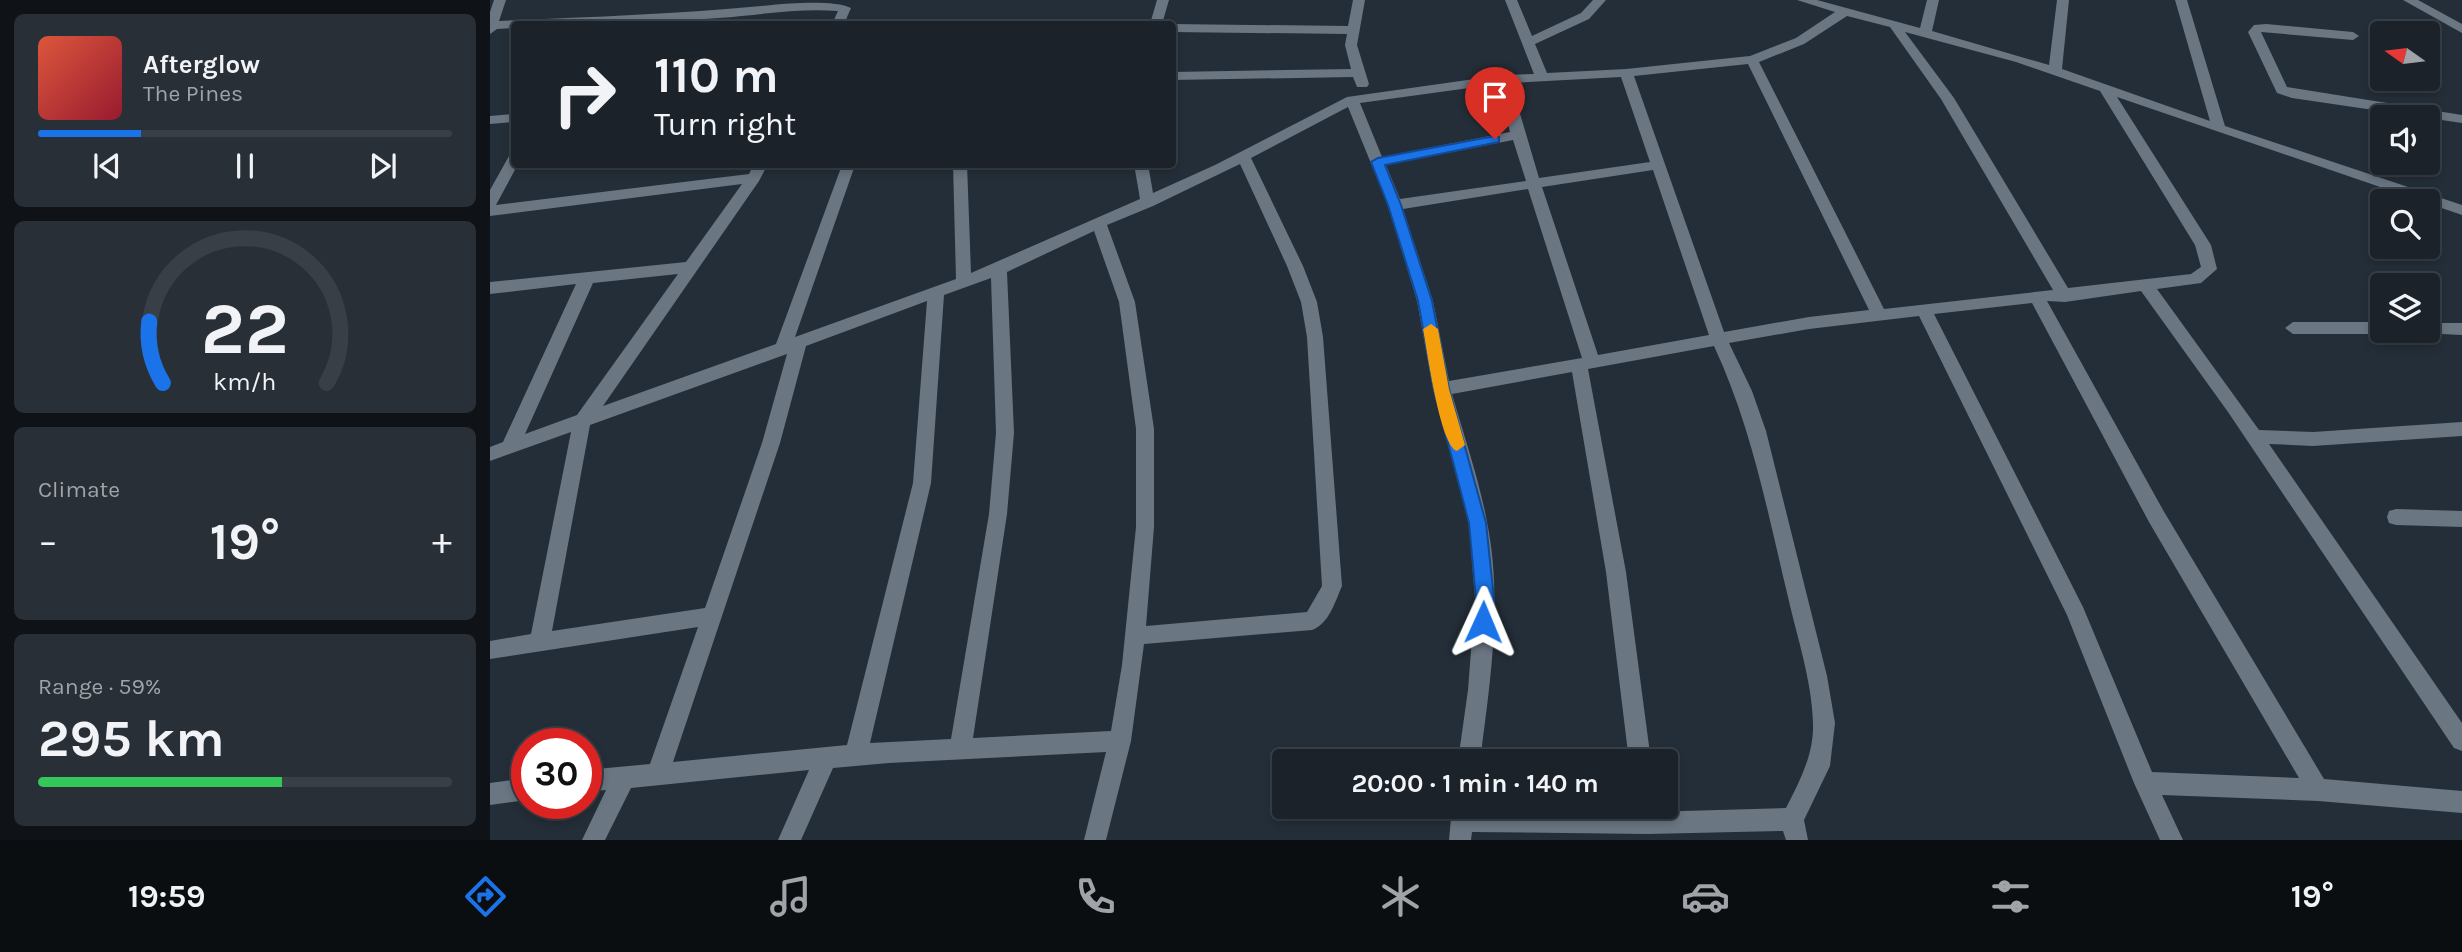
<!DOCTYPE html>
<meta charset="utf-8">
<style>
:root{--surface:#1b222a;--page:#282f36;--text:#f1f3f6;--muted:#a0a4a8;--line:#393f47;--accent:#1a73e8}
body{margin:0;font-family:Karla,sans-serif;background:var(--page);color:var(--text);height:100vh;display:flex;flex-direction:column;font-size:26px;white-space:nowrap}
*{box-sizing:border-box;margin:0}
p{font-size:23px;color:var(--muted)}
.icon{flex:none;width:38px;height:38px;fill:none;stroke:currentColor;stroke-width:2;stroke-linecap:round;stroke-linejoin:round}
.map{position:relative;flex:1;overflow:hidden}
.drawer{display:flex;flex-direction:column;gap:14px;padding:14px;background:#0f1317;width:490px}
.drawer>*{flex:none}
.guide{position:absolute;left:21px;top:21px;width:665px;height:147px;border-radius:7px;box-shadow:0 4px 10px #0003,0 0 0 2px var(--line);background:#1b222a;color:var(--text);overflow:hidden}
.needle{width:46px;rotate:284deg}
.controls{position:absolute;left:1880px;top:21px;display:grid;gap:14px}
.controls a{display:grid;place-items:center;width:70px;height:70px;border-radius:7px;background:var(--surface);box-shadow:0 4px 10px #0003,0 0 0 2px var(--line);font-size:35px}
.speed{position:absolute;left:21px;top:728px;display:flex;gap:14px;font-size:35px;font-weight:700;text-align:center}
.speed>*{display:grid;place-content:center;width:91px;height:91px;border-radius:50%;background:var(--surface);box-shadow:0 4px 10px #0003,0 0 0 2px var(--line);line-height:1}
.speed .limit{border:10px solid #d22;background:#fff;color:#111}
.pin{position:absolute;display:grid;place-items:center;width:60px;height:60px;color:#fff;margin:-72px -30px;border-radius:50% 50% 50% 0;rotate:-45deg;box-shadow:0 0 7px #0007}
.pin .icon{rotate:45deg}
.me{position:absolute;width:77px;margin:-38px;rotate:1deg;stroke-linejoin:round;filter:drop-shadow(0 0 5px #0008)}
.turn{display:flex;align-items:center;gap:24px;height:147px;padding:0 28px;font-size:32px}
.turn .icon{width:91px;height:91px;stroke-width:2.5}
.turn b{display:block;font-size:49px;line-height:60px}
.big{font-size:52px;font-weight:700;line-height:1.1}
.drawer .card{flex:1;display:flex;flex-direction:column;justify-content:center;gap:10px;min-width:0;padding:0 24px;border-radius:10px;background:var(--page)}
.drawer .dial{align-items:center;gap:0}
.dial svg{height:182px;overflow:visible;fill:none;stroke:var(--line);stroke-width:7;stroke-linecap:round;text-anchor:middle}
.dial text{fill:var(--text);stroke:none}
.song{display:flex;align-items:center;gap:21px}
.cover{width:84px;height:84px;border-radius:10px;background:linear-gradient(135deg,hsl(10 70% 55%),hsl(350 70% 35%))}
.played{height:7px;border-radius:4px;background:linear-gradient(90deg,var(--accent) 25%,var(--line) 25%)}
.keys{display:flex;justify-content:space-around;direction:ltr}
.heat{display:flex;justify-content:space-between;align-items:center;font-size:38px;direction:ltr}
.charge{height:10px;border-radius:5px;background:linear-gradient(90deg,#34c759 59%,var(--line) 0)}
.trip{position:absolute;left:782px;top:749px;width:406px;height:70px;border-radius:7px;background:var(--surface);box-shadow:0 4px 10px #0003,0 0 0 2px var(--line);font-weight:700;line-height:70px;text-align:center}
.menu{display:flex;height:112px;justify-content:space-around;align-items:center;background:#0b0e11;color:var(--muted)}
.menu .icon{width:49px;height:49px}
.menu .active{color:var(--accent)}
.menu b{font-size:32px;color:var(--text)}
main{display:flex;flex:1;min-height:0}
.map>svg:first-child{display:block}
</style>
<main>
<section class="drawer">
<div class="card">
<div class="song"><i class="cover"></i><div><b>Afterglow</b><p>The Pines</p></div></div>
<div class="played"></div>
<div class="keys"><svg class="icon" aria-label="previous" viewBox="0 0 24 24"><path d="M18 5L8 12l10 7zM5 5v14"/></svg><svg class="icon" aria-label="pause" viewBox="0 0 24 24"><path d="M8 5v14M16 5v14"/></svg><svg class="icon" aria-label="next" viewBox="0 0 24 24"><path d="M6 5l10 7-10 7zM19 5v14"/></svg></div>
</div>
<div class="card dial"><svg viewBox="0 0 100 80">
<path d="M14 69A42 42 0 1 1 86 69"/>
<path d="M14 69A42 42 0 0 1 8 42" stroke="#1a73e8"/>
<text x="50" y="56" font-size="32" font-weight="700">22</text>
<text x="50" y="72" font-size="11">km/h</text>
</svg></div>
<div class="card"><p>Climate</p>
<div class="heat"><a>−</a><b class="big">19°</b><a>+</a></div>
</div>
<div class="card"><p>Range · 59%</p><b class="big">295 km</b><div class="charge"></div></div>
</section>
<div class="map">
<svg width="1972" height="840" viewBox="0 0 1972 840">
<rect width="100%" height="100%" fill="#242e38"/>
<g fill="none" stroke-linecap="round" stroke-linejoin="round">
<g fill="#6a7682" fill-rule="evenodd">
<path d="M4,0H16L9,21C100,17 192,14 282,5C301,3 346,0 361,8L354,24H342L348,11C308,8 269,15 229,18C161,23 93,24 24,24V28L7,29L0,34V12Z"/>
<polygon points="667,0 679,0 672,24 660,24"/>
<polygon points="863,0 875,0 867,45 879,84 877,87 867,87 863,77 682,80 682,72 861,69 855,45 857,34 682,32 681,24 858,26"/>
<path d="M1015,0H1027L1042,36L1091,13L1103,0H1116L1099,19L1045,44L1057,73L1136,69L1260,56L1306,38L1345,12L1307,0H1327L1430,28L1437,0H1449L1442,31L1559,65L1567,0H1579L1572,69L1720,121L1685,0H1697L1735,126L1972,205V215L1627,97L1721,245L1727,269L1711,283L1667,289L1769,430L1823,432L1972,422V436L1823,446L1779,444L1972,723V751L1964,748L1738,412L1651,291L1575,302L1557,301L1673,510L1834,779L1972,791V813L1828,801L1672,795L1693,840H1670L1644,783L1577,615L1429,316L1319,329L1239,343L1262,391L1276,431L1337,676L1345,723L1340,766L1314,820L1318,840H1296L1293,831L1158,834L982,832L981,840H959L962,807H984V810L1158,812L1296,808C1310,780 1324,755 1323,723C1322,681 1307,637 1298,597C1277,510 1262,428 1224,346L1098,369L1136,572L1161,761H1139L1116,572L1082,372L962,394C974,436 989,479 997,522C1013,601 1000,683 990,761H968L978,690L985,599L979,523L943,389L927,301L898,205L858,107L761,158L813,266L827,302L833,337L852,586C845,602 839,624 822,630L654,644L641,741L616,840H594L616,752L399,763L343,768L311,840H288L319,770L141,788L115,840H92L116,790L96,792V770L160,764L208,627L0,659V641L41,634L81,432L0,461V447L13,442L86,284L0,294V282L196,262L252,184L0,216V190L19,156L24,155V164H28L6,205L259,174L264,164H278L269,181L113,406L286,344L352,165H362L364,168L305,337L466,279L463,164H477L481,273L650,199L644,164H658L663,193L725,165L857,97L1013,75L1044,74ZM1357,16L1400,27L1451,99L1563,290L1394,309L1269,62L1314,44ZM1415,32L1526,62L1610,91L1705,245L1711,267L1701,274L1578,288L1464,98ZM1258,64L1379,310L1319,317L1234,332L1144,76ZM1131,77L1160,162L1049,178L1021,83ZM1008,84L1020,132L892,157L870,103ZM1023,140L1036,181L910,199L896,165ZM750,164L797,266L811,302L817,337L832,586L817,612L656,626L664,527V429L645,302L617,225L663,206ZM1163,170L1219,335L1108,355L1052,187ZM1038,189L1092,358L959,381L943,301L913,209ZM604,231L629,302L646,429V527L632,665L621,731L483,738L517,514L524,433L517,272ZM188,274L87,415L35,434L103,283ZM501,278L506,433L499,514L461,739L380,743L441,483L454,295ZM437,301L423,483L357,745L183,762L290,443L316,346ZM1542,303L1659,522L1809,778L1662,772L1593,607L1444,314ZM297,354L272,443L215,608L62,631L100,425Z"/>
<polygon points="1913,0 1928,0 1972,24 1972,33"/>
<polygon points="1776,24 1863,32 1869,36 1863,40 1771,32 1797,87 1972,115 1972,123 1802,98 1787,93 1758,32 1764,25"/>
<polygon points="24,114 24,122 0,124 0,116"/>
<polygon points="1803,322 1892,322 1892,331 1899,331 1892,334 1803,334 1795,328"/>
<polygon points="1937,323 1972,323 1972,335 1931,333 1930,331 1937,331"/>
<polygon points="1906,509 1972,511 1972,527 1906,525 1899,523 1897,517 1899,511"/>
<polygon points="37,778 37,800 0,805 0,783"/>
</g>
</g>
<polygon fill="#1a73e8" stroke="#114b97" stroke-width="2" points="1005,136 1009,137 1009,142 895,165 911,205 942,301 959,389 996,523 1004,599 1000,627 993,630 987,627 984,622 986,599 979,523 944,389 928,301 898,205 881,162 888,158"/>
<path fill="#f59e0b" d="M941,324L948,329L959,389L975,445L967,451C950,446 937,349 933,329Z"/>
</svg>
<div class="controls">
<a><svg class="needle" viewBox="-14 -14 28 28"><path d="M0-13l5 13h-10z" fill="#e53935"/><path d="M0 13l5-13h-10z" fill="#a0a4a8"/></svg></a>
<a><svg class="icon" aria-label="sound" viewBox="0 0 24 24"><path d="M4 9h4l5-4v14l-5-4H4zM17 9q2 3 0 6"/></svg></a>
<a><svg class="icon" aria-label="search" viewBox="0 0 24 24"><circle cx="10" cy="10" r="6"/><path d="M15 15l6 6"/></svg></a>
<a><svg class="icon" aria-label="layers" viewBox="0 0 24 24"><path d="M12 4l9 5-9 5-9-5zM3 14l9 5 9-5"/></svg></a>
</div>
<div class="speed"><div class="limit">30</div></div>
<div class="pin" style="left:1005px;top:139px;background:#d93025"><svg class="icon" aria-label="arrive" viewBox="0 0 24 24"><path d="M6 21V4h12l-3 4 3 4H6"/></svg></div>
<svg class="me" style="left:993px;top:622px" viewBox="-20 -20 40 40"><path d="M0-17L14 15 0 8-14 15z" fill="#1a73e8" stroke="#fff" stroke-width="4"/></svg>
<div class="trip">20:00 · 1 min · 140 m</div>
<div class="guide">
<div class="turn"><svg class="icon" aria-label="right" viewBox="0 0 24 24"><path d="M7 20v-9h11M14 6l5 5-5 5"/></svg><div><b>110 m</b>Turn right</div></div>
</div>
</div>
</main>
<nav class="menu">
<b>19:59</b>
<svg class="icon active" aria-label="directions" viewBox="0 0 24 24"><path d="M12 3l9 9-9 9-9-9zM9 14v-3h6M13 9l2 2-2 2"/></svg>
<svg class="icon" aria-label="music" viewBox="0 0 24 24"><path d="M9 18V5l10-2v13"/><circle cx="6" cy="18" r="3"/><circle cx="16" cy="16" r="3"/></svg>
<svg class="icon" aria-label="phone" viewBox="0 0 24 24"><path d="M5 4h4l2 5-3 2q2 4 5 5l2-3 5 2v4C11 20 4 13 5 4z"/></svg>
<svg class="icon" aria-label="climate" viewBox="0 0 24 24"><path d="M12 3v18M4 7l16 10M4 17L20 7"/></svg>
<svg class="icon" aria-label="car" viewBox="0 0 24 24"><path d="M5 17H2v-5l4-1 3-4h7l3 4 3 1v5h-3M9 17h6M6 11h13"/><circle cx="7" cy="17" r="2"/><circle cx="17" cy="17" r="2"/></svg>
<svg class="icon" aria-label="filters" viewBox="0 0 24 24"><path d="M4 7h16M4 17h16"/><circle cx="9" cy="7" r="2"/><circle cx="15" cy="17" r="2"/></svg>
<b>19°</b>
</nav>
